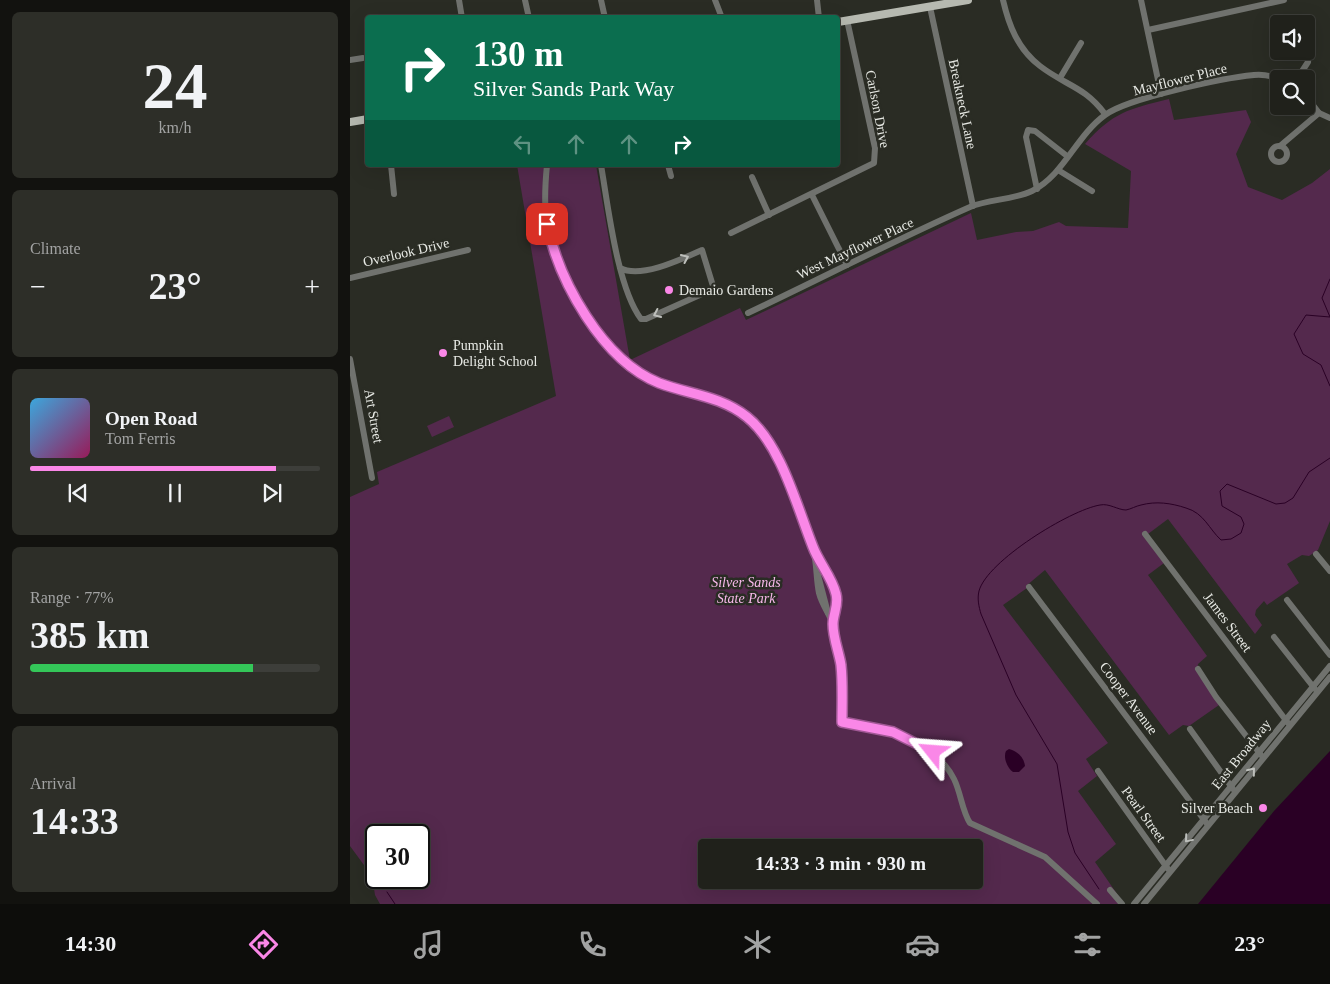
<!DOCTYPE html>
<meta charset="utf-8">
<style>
:root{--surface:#20211b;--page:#2d2e28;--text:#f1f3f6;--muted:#a2a3a3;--line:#3d3e3a;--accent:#fa87e7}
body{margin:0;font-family:"Times New Roman",serif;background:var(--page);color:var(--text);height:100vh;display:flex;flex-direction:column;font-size:19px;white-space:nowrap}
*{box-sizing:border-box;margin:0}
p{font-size:16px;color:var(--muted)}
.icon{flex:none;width:28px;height:28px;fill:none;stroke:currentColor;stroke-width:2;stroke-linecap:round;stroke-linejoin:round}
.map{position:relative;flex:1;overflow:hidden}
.side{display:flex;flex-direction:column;gap:12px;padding:12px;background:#12120f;width:350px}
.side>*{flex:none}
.guide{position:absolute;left:15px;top:15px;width:475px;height:152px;border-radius:5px;box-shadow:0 5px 20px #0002,0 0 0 1px var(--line);background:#0b6e4f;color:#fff;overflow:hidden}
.tools{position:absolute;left:920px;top:15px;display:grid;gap:10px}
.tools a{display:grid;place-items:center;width:45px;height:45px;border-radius:5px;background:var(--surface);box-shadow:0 5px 20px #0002,0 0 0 1px var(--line);font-size:25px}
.speed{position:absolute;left:15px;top:824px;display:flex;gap:10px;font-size:25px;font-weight:700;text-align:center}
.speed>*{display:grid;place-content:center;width:65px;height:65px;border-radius:50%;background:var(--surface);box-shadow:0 5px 20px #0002,0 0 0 1px var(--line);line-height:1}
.speed .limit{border:2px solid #111;border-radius:8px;background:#fff;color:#111}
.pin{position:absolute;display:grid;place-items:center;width:42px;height:42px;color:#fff;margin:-21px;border-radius:10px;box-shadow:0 2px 8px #0006}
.me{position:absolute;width:55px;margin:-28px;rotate:298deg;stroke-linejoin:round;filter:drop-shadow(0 0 4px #0008)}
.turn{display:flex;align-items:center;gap:18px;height:105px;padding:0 25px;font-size:22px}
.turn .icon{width:65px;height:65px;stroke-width:2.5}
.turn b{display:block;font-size:35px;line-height:42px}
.lanes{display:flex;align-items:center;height:48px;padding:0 25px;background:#0003;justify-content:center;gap:25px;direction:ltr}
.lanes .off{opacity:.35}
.big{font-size:38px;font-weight:600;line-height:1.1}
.side .card{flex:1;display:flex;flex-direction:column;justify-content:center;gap:8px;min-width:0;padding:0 18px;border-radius:8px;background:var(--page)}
.side .dial{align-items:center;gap:0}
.dial b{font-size:65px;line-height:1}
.song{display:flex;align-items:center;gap:15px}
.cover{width:60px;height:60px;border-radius:8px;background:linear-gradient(135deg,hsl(200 70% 55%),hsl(330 70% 35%))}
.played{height:5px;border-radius:2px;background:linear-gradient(90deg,var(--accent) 85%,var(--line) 85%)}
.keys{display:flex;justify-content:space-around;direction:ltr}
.heat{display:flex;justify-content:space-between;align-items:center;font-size:28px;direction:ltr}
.charge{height:8px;border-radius:4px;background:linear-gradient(90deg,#34c759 77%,var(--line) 0)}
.trip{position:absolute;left:348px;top:839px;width:285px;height:50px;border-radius:5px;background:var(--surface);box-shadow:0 5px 20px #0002,0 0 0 1px var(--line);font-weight:600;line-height:50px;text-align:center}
.menu{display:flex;height:80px;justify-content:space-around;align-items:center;background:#0d0d0b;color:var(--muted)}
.menu .icon{width:35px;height:35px}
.menu .selected{color:var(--accent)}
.menu b{font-size:22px;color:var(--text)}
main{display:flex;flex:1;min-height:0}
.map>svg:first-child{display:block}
</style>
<main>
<section class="side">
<div class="card dial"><b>24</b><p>km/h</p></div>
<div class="card"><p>Climate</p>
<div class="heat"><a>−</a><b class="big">23°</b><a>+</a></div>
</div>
<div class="card">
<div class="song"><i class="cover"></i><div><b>Open Road</b><p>Tom Ferris</p></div></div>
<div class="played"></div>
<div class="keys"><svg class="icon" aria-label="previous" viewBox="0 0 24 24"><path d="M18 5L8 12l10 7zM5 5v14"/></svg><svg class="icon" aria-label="pause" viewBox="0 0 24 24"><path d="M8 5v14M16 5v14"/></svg><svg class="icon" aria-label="next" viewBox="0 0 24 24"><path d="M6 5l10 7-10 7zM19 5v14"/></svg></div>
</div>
<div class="card"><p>Range · 77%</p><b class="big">385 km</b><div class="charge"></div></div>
<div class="card"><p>Arrival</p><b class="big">14:33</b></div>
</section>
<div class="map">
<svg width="980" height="904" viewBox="0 0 980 904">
<rect width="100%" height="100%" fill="#2a2c24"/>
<g fill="#54294d" fill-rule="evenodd">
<path d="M819,99L824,120L896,110L901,122L886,154L898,187L932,200L962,183L980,169V521L968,550L959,556L952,555L937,564L949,583L917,605L914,601L906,610L905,615L912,625L905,634L818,519L794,537L814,563L798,575L857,656L848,664L847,672L869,705L839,726L833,725L819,735L695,570L676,586L677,588L653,605L758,743L736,759L747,776L728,791L766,844L745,862L774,904H30L25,895L22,876L0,846V497L29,484L27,472L206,396L167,165H246L280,360L390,308L396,320L621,213L627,240L666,232L683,231L709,222L716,226L778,228L781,171L735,144C763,112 779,109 819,99ZM26,835H69V878H26ZM356,848H624V880H356Z"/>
<polygon points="99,416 104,427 82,437 77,426"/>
</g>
<g fill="#2a0025">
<path d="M659,749C667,751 674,757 675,766L669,772H663C657,768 653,757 656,751Z"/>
<polygon points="980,751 980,904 848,904 924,811"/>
</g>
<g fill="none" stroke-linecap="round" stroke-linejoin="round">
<g stroke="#2a0025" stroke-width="1">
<polyline points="980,279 972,298 980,317 956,315 944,334 953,354 971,365 980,386"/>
<path d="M749,889L725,853L718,832L707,764L666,695L631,614C629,607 627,599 629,591C637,561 720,510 750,505C759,503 768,510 776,510C781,509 786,506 791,505C806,501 821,503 836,508C854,513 859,529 871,540L881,539L891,533L894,524L891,517L872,506L870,491L877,484L926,504L935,503L943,498L959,472L980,458"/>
<polyline points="37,892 45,904"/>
</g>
<g stroke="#70726e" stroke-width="6">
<polyline points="109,0 112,18"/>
<polyline points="175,0 179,18"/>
<polyline points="251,0 255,18"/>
<polyline points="365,0 372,18"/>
<polyline points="467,0 469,18"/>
<path d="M653,0C659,26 668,49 690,66C716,86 734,86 755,114"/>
<polyline points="791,0 811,94"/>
<polyline points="580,7 623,206"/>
<polyline points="798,30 934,0"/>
<polyline points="0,60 13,58"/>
<polyline points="710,78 731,43"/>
<polyline points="947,79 958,62"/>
<polyline points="956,96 969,113 980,118"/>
<circle cx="929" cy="154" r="8"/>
<polyline points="930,146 969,113"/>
<polyline points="41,165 44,194"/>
<path d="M197,165C195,185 194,206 197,225C207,283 253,357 307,382C339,397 377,396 403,423C426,445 456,517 463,548C467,563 466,579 469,593C472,605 479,613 483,624C493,655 493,690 491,722C534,729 583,738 604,779C611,793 612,811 620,823L695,857L747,904"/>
<path d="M251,165C258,205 267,287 291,319H296L361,290L363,286L352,250C332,259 291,279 270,268"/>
<polyline points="318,165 321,176"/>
<polyline points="708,170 742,191"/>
<polyline points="402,177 419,215"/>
<polyline points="687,189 676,137 678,130 685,131 717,156"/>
<polyline points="462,195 497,265"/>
<polyline points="381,233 524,163 525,148 497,20"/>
<polyline points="0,278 118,250"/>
<path d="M398,313C472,278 545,240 620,207C639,199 663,200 682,191C714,175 726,136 755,115C778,98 873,78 904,75C913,74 922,76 930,79"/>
<polyline points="0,359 22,478"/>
<polyline points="795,534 938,723"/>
<path d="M464,550C483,578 488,591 483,624"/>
<polyline points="966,554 980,571"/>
<polyline points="468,575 478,613"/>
<polyline points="679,587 858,825"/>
<polyline points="937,600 980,655"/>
<polyline points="924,637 965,689"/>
<polyline points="848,669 866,697 911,755"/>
<polyline points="840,729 883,789"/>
<polyline points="748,771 818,869"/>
<polyline points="760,890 772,904"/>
<polyline points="784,904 980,666"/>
<polyline points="794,904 980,677"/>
</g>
<g stroke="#b6b9b0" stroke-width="8">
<polyline points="488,22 618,0"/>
<polyline points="0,122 18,119"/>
</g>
</g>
<defs><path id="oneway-chevron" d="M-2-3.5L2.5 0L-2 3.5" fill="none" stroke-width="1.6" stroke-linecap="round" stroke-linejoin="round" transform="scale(1.25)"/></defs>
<g stroke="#bdbfbb">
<use href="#oneway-chevron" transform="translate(335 258) rotate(-24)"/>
<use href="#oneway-chevron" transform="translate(307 314) rotate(155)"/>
<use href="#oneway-chevron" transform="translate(902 771) rotate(-51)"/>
<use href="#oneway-chevron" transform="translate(838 839) rotate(130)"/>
</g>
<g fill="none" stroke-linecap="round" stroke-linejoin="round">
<defs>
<path id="route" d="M197,224C209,281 252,360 309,383C338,394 371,396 397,417C431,444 447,507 463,547C469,563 482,577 486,594C489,605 483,614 483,624C483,638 489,652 491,665C493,684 492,703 492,722L543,732L583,752"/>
</defs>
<use href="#route" stroke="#a25896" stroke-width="12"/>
<use href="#route" stroke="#fa87e7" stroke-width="9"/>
</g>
<g fill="#fa87e7" stroke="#2a2c24" stroke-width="2">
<circle cx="319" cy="290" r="5"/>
<circle cx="93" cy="353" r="5"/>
<circle cx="913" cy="808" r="5"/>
</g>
<g text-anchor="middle" stroke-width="5" stroke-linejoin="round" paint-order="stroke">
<g font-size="14" fill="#e7e9e4" stroke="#2a2c24">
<text transform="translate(830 79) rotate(-14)" y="5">Mayflower Place</text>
<text transform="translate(613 104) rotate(78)" y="5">Breakneck Lane</text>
<text transform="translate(528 109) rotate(79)" y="5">Carlson Drive</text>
<text transform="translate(505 248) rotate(-25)" y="5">West Mayflower Place</text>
<text transform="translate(56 252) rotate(-13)" y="5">Overlook Drive</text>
<text transform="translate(24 416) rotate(80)" y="5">Art Street</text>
<text transform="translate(878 622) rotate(53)" y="5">James Street</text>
<text transform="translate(779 698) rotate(53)" y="5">Cooper Avenue</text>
<text transform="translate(891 754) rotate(-51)" y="5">East Broadway</text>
<text transform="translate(794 814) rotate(54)" y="5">Pearl Street</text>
</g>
<g font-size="14" fill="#e7e9e4" stroke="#2a2c24" text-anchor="start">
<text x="329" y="295">Demaio Gardens</text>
<text x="103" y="350">Pumpkin<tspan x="103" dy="16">Delight School</tspan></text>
<text x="903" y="813" text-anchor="end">Silver Beach</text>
</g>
<g font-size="14" font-style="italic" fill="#f7b8ea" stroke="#2a2c24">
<text x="396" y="587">Silver Sands<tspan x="396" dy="16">State Park</tspan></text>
</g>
</g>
</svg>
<div class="tools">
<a><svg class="icon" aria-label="sound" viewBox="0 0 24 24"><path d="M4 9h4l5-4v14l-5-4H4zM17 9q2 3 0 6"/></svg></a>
<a><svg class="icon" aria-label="search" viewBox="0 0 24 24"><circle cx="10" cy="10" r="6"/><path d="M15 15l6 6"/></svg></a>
</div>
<div class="speed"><div class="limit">30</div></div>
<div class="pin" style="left:197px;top:224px;background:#d93025"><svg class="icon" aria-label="arrive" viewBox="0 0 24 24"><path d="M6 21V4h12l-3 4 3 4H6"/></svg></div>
<svg class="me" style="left:583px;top:752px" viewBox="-20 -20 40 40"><path d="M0-17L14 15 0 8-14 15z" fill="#fa87e7" stroke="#fff" stroke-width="4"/></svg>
<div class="trip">14:33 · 3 min · 930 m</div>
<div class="guide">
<div class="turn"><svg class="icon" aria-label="right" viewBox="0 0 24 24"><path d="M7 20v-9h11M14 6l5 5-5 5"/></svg><div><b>130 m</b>Silver Sands Park Way</div></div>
<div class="lanes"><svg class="icon off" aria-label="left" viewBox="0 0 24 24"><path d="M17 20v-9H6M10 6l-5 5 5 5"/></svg><svg class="icon off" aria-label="ahead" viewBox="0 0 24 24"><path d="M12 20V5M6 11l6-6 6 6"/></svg><svg class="icon off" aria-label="ahead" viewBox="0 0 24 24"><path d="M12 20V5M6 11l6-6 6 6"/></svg><svg class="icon" aria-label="right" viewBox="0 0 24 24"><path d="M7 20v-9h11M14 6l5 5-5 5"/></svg></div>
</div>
</div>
</main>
<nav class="menu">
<b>14:30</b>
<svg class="icon selected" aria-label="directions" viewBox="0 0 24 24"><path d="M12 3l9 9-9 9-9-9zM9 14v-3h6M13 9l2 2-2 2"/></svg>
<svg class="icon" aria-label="music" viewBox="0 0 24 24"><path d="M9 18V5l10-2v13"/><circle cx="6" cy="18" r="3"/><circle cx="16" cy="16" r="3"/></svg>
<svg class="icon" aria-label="phone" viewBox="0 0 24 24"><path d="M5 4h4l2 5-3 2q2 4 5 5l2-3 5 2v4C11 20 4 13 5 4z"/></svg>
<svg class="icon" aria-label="climate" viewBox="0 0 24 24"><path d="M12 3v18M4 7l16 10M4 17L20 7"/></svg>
<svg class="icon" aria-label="car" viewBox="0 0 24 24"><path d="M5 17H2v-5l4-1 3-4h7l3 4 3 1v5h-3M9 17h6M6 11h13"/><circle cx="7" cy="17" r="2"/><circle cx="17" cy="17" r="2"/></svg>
<svg class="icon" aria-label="filters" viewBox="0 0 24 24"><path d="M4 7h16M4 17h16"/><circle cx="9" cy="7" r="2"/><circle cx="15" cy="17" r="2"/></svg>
<b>23°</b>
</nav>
